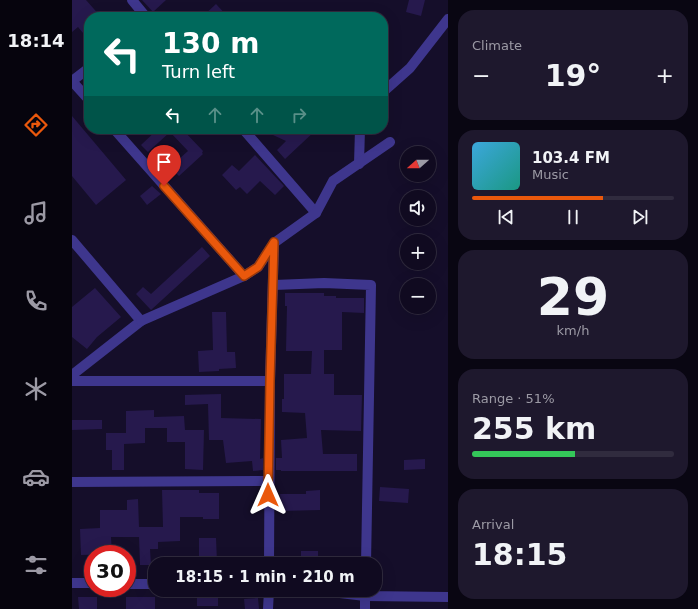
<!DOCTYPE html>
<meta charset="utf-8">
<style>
:root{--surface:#100a20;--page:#1e182d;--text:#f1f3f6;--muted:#9c9aa5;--line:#302b3e;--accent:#ea580c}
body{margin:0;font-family:"DejaVu Sans",sans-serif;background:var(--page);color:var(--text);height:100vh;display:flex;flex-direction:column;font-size:15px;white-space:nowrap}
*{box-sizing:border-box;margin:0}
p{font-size:13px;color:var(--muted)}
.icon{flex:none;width:22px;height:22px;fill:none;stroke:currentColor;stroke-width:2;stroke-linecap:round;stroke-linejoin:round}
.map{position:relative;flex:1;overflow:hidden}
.details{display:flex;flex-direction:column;gap:10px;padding:10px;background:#090612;width:250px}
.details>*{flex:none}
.hud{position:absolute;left:12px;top:12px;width:304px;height:122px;border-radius:16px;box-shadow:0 4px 16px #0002,0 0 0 1px var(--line);background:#00695c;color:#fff;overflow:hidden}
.needle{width:26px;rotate:249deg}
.tools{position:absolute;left:328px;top:146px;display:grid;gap:8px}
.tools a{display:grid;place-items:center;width:36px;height:36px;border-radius:50%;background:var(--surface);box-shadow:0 4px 16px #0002,0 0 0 1px var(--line);font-size:20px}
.speed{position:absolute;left:12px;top:545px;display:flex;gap:8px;font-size:20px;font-weight:700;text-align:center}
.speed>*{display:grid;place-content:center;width:52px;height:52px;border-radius:50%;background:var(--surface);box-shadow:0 4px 16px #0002,0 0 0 1px var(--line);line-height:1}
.speed .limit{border:6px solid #d22;background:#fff;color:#111}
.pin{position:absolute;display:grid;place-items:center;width:34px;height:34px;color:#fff;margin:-41px -17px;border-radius:50% 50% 50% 0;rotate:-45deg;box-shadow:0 0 4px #0007}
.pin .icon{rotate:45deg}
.me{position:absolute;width:44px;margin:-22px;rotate:0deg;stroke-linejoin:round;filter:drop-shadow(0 0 3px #0008)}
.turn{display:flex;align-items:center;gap:14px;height:84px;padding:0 12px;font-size:18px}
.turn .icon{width:52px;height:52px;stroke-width:2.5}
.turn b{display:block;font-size:28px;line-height:34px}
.lanes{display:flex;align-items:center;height:38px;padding:0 12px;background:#0003;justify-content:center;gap:20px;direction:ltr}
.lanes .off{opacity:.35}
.big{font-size:30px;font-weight:700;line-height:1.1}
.details .tile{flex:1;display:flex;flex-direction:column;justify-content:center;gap:6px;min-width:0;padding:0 14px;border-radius:16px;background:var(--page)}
.details .dial{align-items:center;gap:0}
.dial b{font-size:52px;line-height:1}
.song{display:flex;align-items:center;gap:12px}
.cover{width:48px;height:48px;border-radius:6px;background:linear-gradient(135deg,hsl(200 70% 55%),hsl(170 70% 35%))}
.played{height:4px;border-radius:2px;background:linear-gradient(90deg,var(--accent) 65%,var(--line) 65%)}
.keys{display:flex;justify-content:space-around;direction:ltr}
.heat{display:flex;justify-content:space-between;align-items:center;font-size:22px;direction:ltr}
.charge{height:6px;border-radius:3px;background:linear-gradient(90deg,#34c759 51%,var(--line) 0)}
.trip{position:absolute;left:76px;top:557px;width:234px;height:40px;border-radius:16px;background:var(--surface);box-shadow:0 4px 16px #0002,0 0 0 1px var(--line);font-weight:700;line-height:40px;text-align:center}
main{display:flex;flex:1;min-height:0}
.dock{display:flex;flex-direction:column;width:72px;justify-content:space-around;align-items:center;background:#06040d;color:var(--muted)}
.dock .icon{width:28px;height:28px}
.dock .current{color:var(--accent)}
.dock b{font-size:18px;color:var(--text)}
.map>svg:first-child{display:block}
</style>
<main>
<nav class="dock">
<b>18:14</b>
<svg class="icon current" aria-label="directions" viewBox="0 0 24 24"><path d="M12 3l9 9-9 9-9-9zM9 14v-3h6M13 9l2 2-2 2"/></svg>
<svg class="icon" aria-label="music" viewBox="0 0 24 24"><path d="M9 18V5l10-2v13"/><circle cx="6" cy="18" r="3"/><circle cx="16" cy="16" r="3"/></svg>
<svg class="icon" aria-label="phone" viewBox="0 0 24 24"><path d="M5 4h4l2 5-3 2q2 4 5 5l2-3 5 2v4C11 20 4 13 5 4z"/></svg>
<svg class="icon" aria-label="climate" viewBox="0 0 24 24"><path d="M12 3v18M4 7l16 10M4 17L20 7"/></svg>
<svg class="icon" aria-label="car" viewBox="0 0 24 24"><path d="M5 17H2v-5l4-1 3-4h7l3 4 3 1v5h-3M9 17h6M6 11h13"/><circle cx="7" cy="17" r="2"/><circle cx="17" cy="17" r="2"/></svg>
<svg class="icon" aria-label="filters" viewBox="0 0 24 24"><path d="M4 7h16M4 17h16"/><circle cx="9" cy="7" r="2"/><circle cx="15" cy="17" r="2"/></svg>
</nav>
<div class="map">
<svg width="376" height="609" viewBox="0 0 376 609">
<rect width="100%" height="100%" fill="#150e2a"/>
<g fill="#26194d">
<polygon points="0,0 14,0 29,17 17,17 17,40 6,27 0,32"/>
<polygon points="70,0 94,0 81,12"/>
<polygon points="337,0 353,0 349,16 334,12"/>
<polygon points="144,4 156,17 130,17"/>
<polygon points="0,116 54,180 24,205 0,176"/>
<polygon points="86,129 110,129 131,151 130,153 131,154 107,176 98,167 116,151 98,132 76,152 69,145"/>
<polygon points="188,129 245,129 213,159 205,150 214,141"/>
<polygon points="183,155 212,186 203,195 188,181 175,194 168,187 164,190 150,175 160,165 167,171"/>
<polygon points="80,186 89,194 75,205 68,196"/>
<polygon points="130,247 138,256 79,310 64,294 71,287 79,294"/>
<polygon points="23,288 49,317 25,337 15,349 0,337 0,307"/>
<polygon points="213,293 252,293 252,296 264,296 264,298 292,298 292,313 270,312 270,350 252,350 252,374 262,374 262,395 290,395 289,431 249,430 251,454 285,454 285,471 209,471 209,470 204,470 204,458 210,458 209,440 235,438 233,413 210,412 210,399 212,399 212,374 239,374 240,351 214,351 215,306 213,306"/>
<polygon points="140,312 154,312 155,352 163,352 164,368 147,369 147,371 127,372 126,351 141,350"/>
<polygon points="149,394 149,418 189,419 188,459 191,458 191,470 181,471 180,461 154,463 151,440 137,440 136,404 113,405 113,395"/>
<polygon points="82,410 82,417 112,416 113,430 132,430 131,470 113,469 113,442 95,442 95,428 73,428 73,443 52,444 52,470 40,470 40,450 34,450 34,433 54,433 54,411"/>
<polygon points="0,420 30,420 30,429 0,430"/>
<polygon points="353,459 353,469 332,470 332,460"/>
<polygon points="308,487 337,489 336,503 307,501"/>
<polygon points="90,490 127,490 127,493 147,493 147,519 131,519 131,517 108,517 108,541 86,542 86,549 78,549 79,565 68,565 67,537 39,537 40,554 9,555 8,529 28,528 28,510 55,510 55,500 66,499 67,527 91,527"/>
<polygon points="248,490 248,510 209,511 208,494 234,494 234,491"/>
<polygon points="127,538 144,538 145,562 127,562"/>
<rect x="229" y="551" width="17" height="13"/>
<rect x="125" y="595" width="21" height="11"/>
<polygon points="6,597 25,597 25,609 7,609"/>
<rect x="54" y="597" width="29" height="12"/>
<polygon points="186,598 187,609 173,609 172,599"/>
</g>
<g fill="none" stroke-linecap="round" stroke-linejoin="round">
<g stroke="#3e368d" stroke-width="10">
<polyline points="60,0 74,17"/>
<polyline points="0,81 17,100"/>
<polyline points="0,81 17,68"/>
<polyline points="311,92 338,68 376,19"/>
<polyline points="42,129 172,276"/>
<polyline points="171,129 244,213"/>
<polyline points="287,164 288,129"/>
<polyline points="0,240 69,321 0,375"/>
<polyline points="202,285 252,283 299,285 294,564"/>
<polyline points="69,321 172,276 186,267 202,243 244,213 261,181 318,142"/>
<polyline points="0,381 198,381"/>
<polyline points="0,482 196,481"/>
<polyline points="197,564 198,381 202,243"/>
<polyline points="0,583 21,583"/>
<polyline points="55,584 83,584"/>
<polyline points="243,590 293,596 376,597"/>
<polyline points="196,609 197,590"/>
<polyline points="293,609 293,590"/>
</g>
</g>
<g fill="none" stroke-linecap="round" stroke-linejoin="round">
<defs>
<polyline id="route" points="92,186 172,276 186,267 202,242 198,381 196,495"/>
</defs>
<use href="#route" stroke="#983908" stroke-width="10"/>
<use href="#route" stroke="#ea580c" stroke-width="7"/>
</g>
</svg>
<div class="tools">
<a><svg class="needle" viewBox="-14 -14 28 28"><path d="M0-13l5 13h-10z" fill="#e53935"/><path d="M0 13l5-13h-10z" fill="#9c9aa5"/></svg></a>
<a><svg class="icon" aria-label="sound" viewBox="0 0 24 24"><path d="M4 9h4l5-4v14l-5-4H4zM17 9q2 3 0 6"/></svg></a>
<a>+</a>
<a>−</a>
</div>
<div class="speed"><div class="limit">30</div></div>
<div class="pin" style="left:92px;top:186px;background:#d93025"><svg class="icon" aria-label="arrive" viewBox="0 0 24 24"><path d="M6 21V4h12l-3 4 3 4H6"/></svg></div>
<svg class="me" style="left:196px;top:495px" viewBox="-20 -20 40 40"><path d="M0-17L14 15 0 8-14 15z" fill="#ea580c" stroke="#fff" stroke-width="4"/></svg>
<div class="trip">18:15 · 1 min · 210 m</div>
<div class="hud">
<div class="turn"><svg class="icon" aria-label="left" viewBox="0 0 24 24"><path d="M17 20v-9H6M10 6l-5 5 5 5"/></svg><div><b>130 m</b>Turn left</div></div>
<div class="lanes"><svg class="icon" aria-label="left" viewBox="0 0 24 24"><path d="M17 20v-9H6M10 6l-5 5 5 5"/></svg><svg class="icon off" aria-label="ahead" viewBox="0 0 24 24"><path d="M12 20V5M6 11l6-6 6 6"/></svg><svg class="icon off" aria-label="ahead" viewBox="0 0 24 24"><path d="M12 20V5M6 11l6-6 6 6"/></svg><svg class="icon off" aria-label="right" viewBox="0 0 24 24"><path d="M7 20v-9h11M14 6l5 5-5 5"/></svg></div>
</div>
</div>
<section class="details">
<div class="tile"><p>Climate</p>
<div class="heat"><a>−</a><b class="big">19°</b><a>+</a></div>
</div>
<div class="tile">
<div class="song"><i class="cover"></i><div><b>103.4 FM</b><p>Music</p></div></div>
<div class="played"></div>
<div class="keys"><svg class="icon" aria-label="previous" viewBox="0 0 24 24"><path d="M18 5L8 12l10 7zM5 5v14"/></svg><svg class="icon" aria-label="pause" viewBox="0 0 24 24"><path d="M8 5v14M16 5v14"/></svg><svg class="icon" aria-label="next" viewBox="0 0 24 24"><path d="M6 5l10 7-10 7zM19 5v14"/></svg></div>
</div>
<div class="tile dial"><b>29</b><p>km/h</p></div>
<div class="tile"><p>Range · 51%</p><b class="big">255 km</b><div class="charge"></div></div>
<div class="tile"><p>Arrival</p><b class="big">18:15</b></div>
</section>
</main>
